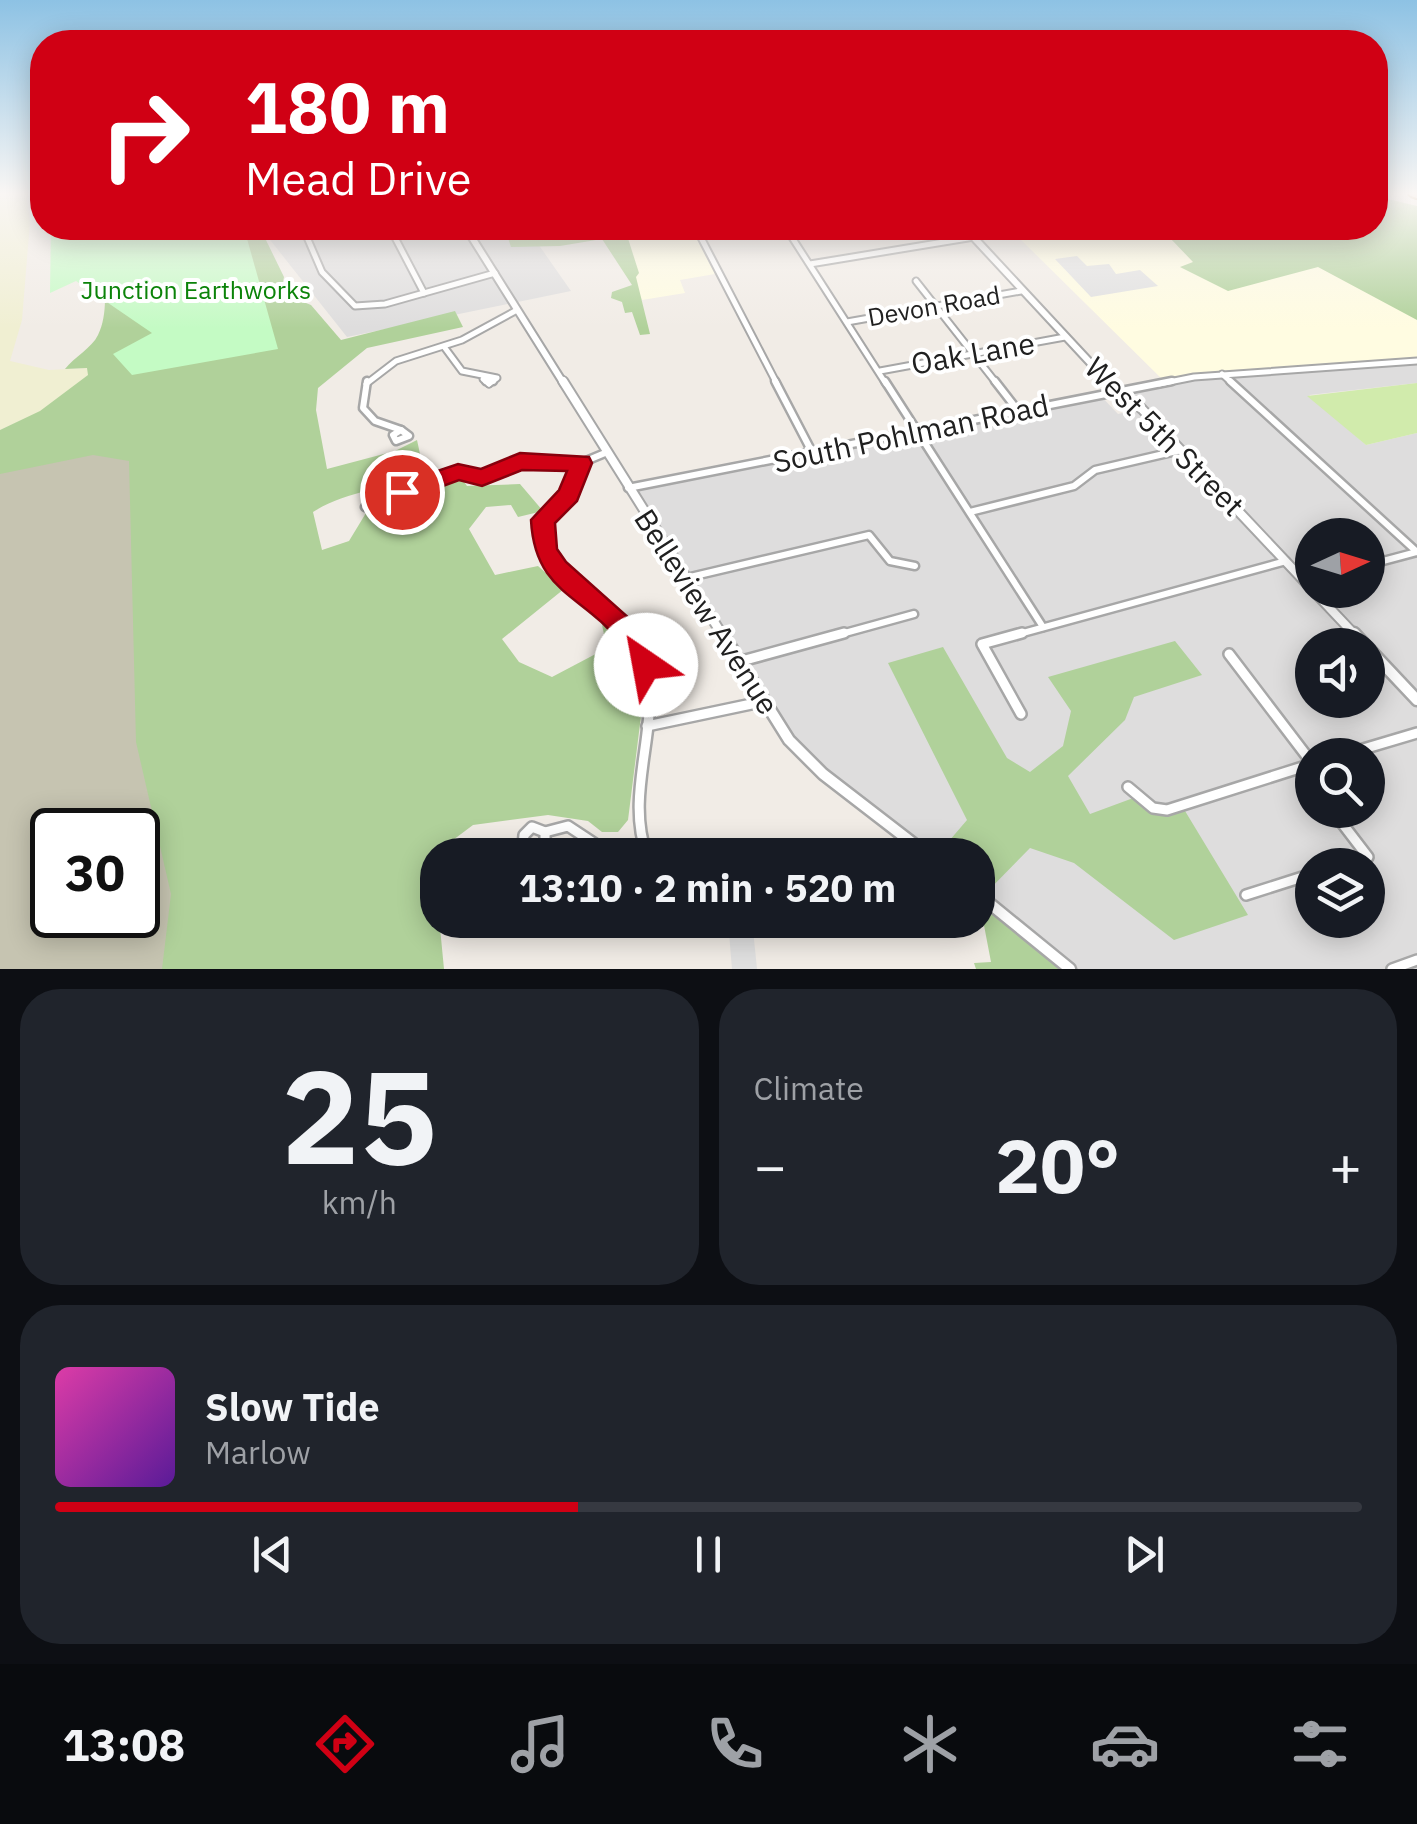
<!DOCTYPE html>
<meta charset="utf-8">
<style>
:root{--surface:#171b24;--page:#20242c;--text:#f1f3f6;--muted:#9ea1a6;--line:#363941;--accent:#d00014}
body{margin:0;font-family:"IBM Plex Sans",sans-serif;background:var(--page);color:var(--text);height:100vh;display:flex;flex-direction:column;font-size:38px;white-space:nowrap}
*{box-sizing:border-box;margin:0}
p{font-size:32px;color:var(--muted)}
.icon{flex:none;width:55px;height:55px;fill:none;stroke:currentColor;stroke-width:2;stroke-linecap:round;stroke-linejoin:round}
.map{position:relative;height:969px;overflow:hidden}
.drawer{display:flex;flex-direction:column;gap:20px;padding:20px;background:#0d0f14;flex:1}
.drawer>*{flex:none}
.guide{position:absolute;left:30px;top:30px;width:1358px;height:210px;border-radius:40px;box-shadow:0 5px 25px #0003;background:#d00014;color:#fff;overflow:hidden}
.needle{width:65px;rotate:86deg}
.tools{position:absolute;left:1295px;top:518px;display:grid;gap:20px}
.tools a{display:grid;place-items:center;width:90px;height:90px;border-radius:50%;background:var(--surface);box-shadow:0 5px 25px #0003;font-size:50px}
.speed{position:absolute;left:30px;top:808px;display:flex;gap:20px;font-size:50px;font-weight:700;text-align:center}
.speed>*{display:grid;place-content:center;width:130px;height:130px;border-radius:50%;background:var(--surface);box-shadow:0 5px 25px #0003;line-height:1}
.speed .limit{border:5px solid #111;border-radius:15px;background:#fff;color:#111}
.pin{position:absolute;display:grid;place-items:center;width:85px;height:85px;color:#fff;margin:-42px;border:5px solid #fff;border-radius:50%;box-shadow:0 2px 10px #0007}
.me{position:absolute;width:110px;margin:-55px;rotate:327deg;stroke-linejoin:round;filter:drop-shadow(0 0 8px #0008)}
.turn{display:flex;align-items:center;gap:35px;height:210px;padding:0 50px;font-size:45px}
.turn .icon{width:130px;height:130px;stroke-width:2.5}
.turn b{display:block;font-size:70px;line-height:85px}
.big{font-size:75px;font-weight:700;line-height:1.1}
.drawer .tile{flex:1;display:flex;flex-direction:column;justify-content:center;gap:15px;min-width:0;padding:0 35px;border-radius:40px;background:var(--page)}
.drawer .dial{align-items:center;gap:0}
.dial b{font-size:130px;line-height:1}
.song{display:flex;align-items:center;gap:30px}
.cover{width:120px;height:120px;border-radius:15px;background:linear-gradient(135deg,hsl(320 70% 55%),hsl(270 70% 35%))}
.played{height:10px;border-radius:5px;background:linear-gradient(90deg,var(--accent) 40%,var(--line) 40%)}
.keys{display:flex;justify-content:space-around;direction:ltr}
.heat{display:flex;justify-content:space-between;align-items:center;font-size:55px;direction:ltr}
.drawer .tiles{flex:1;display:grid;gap:20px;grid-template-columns:1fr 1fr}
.tile:last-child{grid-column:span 2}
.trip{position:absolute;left:420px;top:838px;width:575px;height:100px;border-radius:40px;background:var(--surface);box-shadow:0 5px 25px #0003;font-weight:700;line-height:100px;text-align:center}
.tab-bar{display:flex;height:160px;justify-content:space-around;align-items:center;background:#090b0e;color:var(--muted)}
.tab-bar .icon{width:70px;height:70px}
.tab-bar .active{color:var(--accent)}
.tab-bar b{font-size:45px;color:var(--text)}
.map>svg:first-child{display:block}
</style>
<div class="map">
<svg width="1417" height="969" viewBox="0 0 1417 969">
<rect width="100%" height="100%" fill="#f1ece6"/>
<g fill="#dedddd" fill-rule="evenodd">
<polygon points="271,228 546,228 529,231 571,291 347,337 267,236"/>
<path d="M1417,361V383L1309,395L1366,445L1417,433V969H1070L978,894V855H928L805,757L627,488L1099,394L1118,414L1141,409L1120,390L1194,377ZM1312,535H1368V590H1312ZM1312,645H1368V700H1312ZM1312,755H1368V810H1312ZM1312,865H1368V920H1312Z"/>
</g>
<g fill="#fffce1">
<polygon points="614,228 691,228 715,274 680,280 685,293 642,300"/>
<polygon points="1009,228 1202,228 1171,238 1191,258 1317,264 1417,318 1417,359 1216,371 1164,381"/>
</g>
<path fill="#c6c4b1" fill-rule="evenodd" d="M146,448L194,969H0V466ZM52,830H138V915H52Z"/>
<polygon fill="#f0efd2" points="0,193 26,193 30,222 22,320 10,361 49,370 88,368 88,376 40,412 0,430"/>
<polygon fill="#d1ebac" points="1417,383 1417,433 1366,445 1307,396"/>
<g fill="#b0d19a">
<polygon points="1375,196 1417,206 1417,320 1318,267 1228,291 1180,267 1193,262 1170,238 1202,228 1375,228"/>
<path d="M93,228H269L265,238L284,277L281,293L311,305L341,340L455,311L463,327L367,348L318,388L316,410L327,469L395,451L417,440L425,477C387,488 346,491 313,512L322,550L349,541L366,513L460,476L467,486L520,484L543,511L518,517L511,505L486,507L469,529L495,575L538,566L564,589L502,639L519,662L552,677L607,648L602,625L621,636L643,700L628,820L618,832H602L588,821L548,815L473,825L433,855L444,969H162L171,894L136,742L129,461L93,455L0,474V430L40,411L88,375L87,368L65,369C74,357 92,348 98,335C113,304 100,259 93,228Z"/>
<polygon points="530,228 625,229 639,273 636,277 650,334 640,335 632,312 625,313 622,302 611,298 612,292 632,285 602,239 560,246 511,247 508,238 523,238"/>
<polygon points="1175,641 1202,675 1134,697 1125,720 1068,776 1090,814 1136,797 1153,808 1182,806 1248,915 1174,940 1074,863 1030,848 982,897 1070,969 976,969 974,963 991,962 978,894 978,855 937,855 967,820 888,663 943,647 1007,758 1030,772 1063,746 1071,711 1048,677"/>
</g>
<polygon fill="#c4fbc4" points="51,228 244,228 278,349 132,375 113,354 152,333 76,281 50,293"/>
<g fill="#e0e0e0">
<polygon points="1077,256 1087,266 1109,264 1116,274 1140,270 1158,286 1091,297 1055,259"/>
<polygon points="728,920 752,920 757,969 732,969"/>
</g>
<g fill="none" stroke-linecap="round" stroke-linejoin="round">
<defs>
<g id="minor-far2">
<polyline points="303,228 322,272 355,306 385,304 495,273"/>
<polyline points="390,228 424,293"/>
<polyline points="696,228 777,384"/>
<polyline points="786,228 886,384"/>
<polyline points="810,264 974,237"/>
<polyline points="916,281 997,384"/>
<polyline points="847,322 1021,291"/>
<polyline points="445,348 462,371 497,378 489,384"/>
<polyline points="880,371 1065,337"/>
<polyline points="1222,374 1233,384"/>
<polyline points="483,379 489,384"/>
<polyline points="366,384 396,361 462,340 517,310"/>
<polyline points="1159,384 1194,377 1417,361"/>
</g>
<g id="minor-far1">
<polyline points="367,381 363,408 375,421 401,430"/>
<polyline points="486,381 493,381"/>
<polyline points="775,381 812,452"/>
<polyline points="885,381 1043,627"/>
<polyline points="995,381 1019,412"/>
<polyline points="1230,381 1417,552"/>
<polygon points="401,430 409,436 396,441 393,435"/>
<polyline points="605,453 581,463 567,498 543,522 546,552 570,583 631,636"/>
<polyline points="628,488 1172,381"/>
<polyline points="365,507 458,472 482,478 526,460 581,463"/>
<polyline points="970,512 1074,486 1095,470 1181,450"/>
<polyline points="1368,565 1417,552"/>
<polyline points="686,578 869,535 890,561 915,566"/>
<polyline points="834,636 914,614"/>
<polyline points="1012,636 1286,561"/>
</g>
<g id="minor">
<path d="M629,633C679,696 619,781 647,855"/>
<polyline points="1229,654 1312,763"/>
<polyline points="738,662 844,633"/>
<polyline points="1021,714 982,644 1022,633"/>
<polyline points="647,726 761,702"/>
<polyline points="1343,755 1417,733"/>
<polyline points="1300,769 1312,785"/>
<polyline points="1128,787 1153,808 1167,810 1312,764"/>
<polyline points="1332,810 1368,857 1342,865"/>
<polygon points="532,827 545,832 545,843 536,851 523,845 524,835"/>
<polyline points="545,832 568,826 609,853 643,849"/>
<polyline points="1246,895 1312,874"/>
<polyline points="1392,969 1417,960"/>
</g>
<g id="tertiary-far2">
<polyline points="466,228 564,384"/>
<polyline points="965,228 1110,384"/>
</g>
<g id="tertiary-far1">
<polyline points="563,381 723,636"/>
<polyline points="1106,381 1142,409 1356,636"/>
</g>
<g id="tertiary">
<polyline points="722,633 789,740 823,774 928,855"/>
<polyline points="1354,633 1365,645"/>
<polyline points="1368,648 1417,700"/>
<polyline points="978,894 1070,969"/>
</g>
<polyline id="primary" points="1412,193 1417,195"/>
</defs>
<use href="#minor-far2" stroke="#a7a7a7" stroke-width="9"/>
<use href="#minor-far1" stroke="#a7a7a7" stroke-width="11"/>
<use href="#minor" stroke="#a7a7a7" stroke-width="14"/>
<use href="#tertiary-far2" stroke="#a7a7a7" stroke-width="10"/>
<use href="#tertiary-far1" stroke="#a7a7a7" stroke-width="12"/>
<use href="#tertiary" stroke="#a7a7a7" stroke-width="15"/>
<use href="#primary" stroke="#9c5a00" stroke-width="10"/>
<use href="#minor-far2" stroke="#fff" stroke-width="5"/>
<use href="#minor-far1" stroke="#fff" stroke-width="6"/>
<use href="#minor" stroke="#fff" stroke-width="9"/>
<use href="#tertiary-far2" stroke="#fff" stroke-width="6"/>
<use href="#tertiary-far1" stroke="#fff" stroke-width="8"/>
<use href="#tertiary" stroke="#fff" stroke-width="10"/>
<use href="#primary" stroke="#fecc9f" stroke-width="6"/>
</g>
<linearGradient id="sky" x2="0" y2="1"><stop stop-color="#8dc2e4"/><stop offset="0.59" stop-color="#f9f6f4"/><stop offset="1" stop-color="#f9f6f4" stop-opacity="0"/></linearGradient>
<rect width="1417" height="328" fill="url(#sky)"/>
<path fill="#d00014" stroke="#87000d" stroke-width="2.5" d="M520,453L589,457L592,463L577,501L555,523L557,549L566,562L640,628L660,665L656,674L646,678L637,674C632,665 628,653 622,645C585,594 535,595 531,520L559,490L567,471L522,470L482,486L459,480L402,501L390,492L393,486L458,464L481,469Z"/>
<g text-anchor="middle" stroke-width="8" stroke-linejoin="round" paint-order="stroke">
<g font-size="25" fill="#0b8309" stroke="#fff">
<text x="196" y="299">Junction Earthworks</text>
</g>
<g font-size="25" fill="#202020" stroke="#fff">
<text transform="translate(934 306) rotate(-10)" y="9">Devon Road</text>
</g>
<g font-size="30" fill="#202020" stroke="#fff">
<text transform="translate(973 354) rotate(-10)" y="10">Oak Lane</text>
<text transform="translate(911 434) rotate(-12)" y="10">South Pohlman Road</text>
<text transform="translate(1164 437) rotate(45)" y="10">West 5th Street</text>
<text transform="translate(706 612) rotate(57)" y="10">Belleview Avenue</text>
</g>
</g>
</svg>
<div class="tools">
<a><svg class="needle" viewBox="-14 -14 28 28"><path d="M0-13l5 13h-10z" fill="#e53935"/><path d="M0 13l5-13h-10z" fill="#9ea1a6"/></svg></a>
<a><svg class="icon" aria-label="sound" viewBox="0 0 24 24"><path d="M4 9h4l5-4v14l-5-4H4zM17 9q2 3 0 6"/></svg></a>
<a><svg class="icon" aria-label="search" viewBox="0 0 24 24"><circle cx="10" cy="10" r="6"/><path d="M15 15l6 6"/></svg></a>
<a><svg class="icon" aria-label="layers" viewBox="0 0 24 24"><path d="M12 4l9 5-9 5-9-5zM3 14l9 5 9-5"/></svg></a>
</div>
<div class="speed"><div class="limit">30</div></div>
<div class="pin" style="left:402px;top:492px;background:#d93025"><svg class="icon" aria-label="arrive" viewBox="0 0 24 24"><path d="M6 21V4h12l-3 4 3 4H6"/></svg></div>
<svg class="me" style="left:646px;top:665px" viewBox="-20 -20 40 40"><circle r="19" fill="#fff"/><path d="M0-13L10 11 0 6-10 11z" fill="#d00014"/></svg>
<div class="trip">13:10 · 2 min · 520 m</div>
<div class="guide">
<div class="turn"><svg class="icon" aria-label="right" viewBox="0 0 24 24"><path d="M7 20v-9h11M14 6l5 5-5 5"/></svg><div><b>180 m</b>Mead Drive</div></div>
</div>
</div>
<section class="drawer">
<div class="tiles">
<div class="tile dial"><b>25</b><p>km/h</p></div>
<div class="tile"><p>Climate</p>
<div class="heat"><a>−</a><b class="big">20°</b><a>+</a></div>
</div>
<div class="tile">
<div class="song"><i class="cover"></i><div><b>Slow Tide</b><p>Marlow</p></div></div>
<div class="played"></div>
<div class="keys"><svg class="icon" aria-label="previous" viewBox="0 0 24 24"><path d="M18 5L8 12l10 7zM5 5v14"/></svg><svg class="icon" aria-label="pause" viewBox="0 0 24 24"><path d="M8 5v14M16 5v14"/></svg><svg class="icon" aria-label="next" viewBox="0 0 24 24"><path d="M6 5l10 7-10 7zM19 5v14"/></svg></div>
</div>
</div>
</section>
<nav class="tab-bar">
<b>13:08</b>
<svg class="icon active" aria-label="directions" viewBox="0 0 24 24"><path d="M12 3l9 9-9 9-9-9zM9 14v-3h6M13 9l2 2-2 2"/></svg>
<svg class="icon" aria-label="music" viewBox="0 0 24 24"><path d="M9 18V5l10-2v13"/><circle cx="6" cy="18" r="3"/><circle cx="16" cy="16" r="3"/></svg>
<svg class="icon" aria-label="phone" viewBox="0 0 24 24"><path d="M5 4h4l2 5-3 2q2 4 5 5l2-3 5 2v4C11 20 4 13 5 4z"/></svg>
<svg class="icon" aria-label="climate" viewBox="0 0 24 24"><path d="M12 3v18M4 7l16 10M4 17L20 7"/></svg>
<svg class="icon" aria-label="car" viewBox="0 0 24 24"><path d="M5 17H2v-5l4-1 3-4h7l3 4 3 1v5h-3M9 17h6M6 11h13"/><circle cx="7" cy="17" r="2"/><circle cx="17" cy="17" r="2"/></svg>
<svg class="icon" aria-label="filters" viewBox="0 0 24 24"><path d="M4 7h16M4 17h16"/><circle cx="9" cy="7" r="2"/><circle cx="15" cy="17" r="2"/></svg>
</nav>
